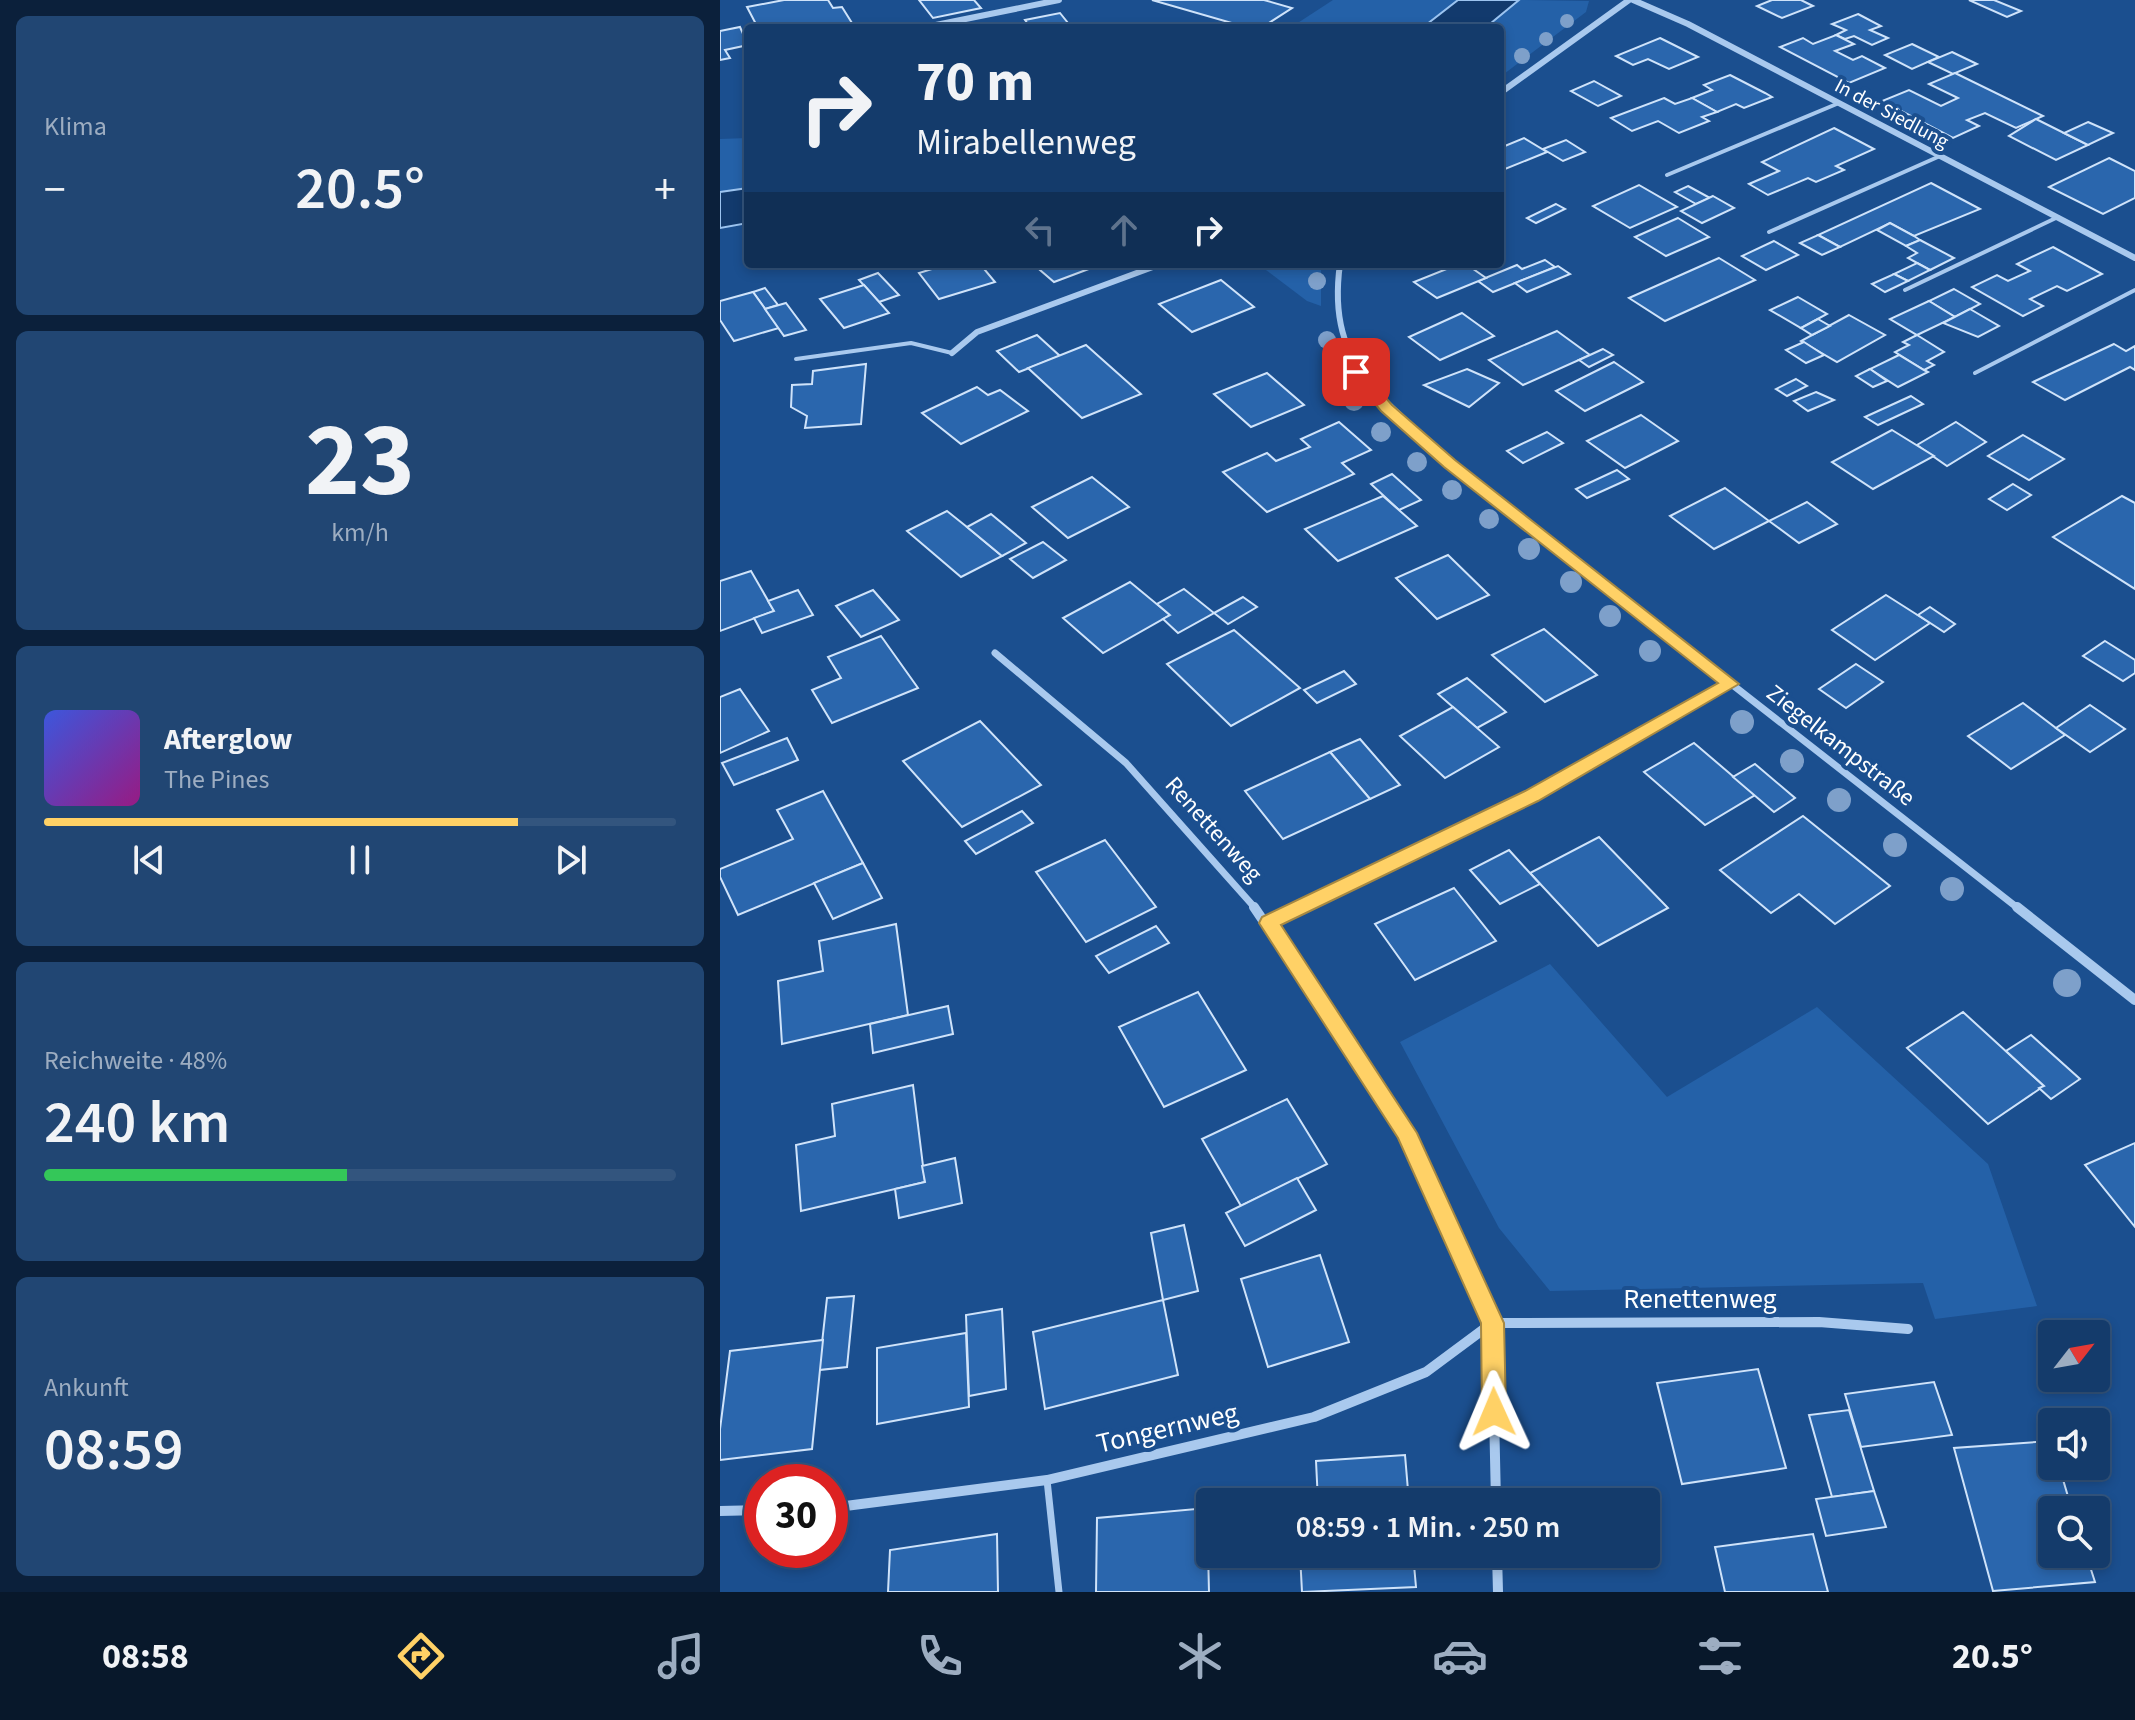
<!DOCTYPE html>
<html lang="de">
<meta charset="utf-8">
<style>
:root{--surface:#143b6b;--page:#214673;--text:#f1f3f6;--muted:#9dadc1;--line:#33557e;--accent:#ffd166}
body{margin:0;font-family:"Source Sans 3",sans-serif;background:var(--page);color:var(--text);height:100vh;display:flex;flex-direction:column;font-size:30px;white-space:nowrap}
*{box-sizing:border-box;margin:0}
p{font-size:26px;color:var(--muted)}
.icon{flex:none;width:44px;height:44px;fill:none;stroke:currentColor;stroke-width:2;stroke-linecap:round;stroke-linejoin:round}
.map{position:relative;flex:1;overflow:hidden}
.panel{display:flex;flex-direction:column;gap:16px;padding:16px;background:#0b203b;width:720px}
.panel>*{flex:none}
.banner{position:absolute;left:24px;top:24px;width:760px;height:244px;border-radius:8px;box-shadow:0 4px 12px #0003,0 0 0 2px var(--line);background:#143b6b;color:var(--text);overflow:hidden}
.needle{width:52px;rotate:59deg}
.controls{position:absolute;left:1318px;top:1320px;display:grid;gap:16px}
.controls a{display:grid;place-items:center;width:72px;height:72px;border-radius:8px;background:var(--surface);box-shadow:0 4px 12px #0003,0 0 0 2px var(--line);font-size:40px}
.speed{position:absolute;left:24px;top:1464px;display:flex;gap:16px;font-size:40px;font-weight:700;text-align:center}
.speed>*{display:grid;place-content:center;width:104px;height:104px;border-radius:50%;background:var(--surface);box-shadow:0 4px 12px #0003,0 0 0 2px var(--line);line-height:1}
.speed .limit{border:12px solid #d22;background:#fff;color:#111}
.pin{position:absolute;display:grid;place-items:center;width:68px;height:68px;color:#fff;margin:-34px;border-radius:16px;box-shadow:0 4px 12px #0006}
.me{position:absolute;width:88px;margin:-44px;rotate:359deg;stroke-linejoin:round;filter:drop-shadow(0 0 6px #0008)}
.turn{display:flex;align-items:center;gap:28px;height:168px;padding:0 40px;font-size:36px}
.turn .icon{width:104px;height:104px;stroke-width:2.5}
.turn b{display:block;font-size:56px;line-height:68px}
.lanes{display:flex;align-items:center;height:76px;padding:0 40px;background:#0003;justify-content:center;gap:40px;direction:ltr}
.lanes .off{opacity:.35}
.big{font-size:60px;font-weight:600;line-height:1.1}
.panel .card{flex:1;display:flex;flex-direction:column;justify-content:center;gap:12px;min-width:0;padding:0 28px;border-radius:12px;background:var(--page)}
.panel .dial{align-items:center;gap:0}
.dial b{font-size:104px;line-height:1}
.song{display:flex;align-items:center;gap:24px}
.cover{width:96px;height:96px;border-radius:12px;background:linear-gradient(135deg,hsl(230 70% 55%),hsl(310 70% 35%))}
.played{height:8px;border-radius:4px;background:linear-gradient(90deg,var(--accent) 75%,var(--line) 75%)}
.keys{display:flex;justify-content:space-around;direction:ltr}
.heat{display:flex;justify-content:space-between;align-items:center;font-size:44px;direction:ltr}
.charge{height:12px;border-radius:6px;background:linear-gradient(90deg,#34c759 48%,var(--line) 0)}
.trip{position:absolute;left:476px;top:1488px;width:464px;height:80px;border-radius:8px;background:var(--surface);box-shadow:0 4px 12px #0003,0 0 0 2px var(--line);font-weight:600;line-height:80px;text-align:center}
.tab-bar{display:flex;height:128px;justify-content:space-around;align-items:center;background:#08182b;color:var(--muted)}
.tab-bar .icon{width:56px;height:56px}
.tab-bar .active{color:var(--accent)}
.tab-bar b{font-size:36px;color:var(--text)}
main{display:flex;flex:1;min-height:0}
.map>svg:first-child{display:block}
</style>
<main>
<section class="panel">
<div class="card"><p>Klima</p>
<div class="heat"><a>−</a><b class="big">20.5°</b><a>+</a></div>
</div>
<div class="card dial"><b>23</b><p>km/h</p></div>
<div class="card">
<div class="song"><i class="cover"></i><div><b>Afterglow</b><p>The Pines</p></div></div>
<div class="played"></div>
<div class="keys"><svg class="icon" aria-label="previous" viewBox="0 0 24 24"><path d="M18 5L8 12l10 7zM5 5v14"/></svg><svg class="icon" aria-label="pause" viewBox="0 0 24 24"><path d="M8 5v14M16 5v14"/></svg><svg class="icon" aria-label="next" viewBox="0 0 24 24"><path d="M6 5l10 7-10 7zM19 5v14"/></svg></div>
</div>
<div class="card"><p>Reichweite · 48%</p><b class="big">240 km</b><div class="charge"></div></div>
<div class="card"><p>Ankunft</p><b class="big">08:59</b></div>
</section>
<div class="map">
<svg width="1415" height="1592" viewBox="0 0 1415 1592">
<rect width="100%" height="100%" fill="#1b4f8f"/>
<g fill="#2461a8">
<polygon points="613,0 738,0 702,28 570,28"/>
<polygon points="799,0 869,1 866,12 780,77 780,28 765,28"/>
<polygon points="28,138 28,188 0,192 0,139"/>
<polygon points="538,264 601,264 601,306 587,301"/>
<polygon points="830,964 947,1097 1097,1007 1268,1164 1317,1306 1215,1319 1203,1283 830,1291 779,1228 680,1042"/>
</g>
<g fill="#123a6d" stroke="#9cc4f0" stroke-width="2">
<polygon points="738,0 799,0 765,28 702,28"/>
<polygon points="28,188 28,223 0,228 0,192"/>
</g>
<g fill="#2a66ad" stroke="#cfe3fa" stroke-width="2">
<polygon points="64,0 108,0 113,8 122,7 132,23 106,28 101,23 77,28 38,28 27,7"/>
<polygon points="199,0 254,0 261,8 213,18"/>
<polygon points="432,0 544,0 572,8 541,28 529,28"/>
<polygon points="1052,0 1081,0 1093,6 1062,18 1037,6"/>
<polygon points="1249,0 1274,0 1301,11 1287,17"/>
<polygon points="340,13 352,28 311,28 305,20"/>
<polygon points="1138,14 1161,26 1150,30 1168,38 1152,45 1134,36 1125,39 1116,35 1126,30 1112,24"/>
<polygon points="20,27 28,45 5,50 10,58 0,60 0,31"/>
<polygon points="1116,35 1134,44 1115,51 1133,60 1142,56 1165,68 1129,83 1060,47 1083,38 1093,44"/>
<polygon points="940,38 978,57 949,69 928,59 913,65 896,56"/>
<polygon points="1192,44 1219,57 1192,69 1165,55"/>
<polygon points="1232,52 1257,64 1233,74 1208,62"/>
<polygon points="1235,73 1323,116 1296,128 1265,113 1247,120 1259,126 1233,138 1162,101 1189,90 1221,106 1238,98 1209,84"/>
<polygon points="1010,75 1045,93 1052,97 1024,108 1016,104 997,112 972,98 992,90 984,85"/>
<polygon points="874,81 901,96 878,106 851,91"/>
<polygon points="944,98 955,104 972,98 997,112 982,117 989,121 959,133 938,121 912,131 891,118"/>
<polygon points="1316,119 1368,145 1336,160 1289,136"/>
<polygon points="1368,122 1393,133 1368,145 1344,133"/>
<polygon points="1114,128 1154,149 1116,166 1124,170 1096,182 1088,178 1048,195 1029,184 1059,171 1042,162"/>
<polygon points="804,138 827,152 780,171 780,148"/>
<polygon points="846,140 865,152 843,161 823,149"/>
<polygon points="1389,158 1415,171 1415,198 1383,214 1329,187"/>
<polygon points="1211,183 1260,209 1194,236 1170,223 1120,247 1098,235"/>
<polygon points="919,185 957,207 910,228 873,206"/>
<polygon points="968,186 990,198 976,204 955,192"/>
<polygon points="993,196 1014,208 982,223 961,211"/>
<polygon points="836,204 845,209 816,223 807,218"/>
<polygon points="958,218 989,237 946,256 915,237"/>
<polygon points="1170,223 1194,236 1200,240 1186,246 1157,230"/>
<polygon points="1098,235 1120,247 1102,255 1080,243"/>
<polygon points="1200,240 1234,258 1210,270 1188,258 1197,253 1186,246"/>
<polygon points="1054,241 1078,255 1046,270 1022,256"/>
<polygon points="1333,247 1382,274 1347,291 1337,286 1310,299 1323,306 1303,316 1252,287 1277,275 1288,281 1310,271 1297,264"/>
<polygon points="999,258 1035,280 945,321 909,298"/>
<polygon points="825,260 835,267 773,292 758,281 797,265 802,269"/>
<polygon points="1197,263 1210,270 1188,281 1174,274"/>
<polygon points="228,264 260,264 275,282 219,299 199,273"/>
<polygon points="313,264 382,264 334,282"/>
<polygon points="739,264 746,264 766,278 717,298 694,282"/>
<polygon points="838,266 850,274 807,292 795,283"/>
<polygon points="158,273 179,295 159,302 139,280"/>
<polygon points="1174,274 1188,281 1165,292 1152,284"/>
<polygon points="501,280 534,307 472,332 439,304"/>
<polygon points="144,285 169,313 124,328 100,299"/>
<polygon points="45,288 58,305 45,309 33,292"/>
<polygon points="1234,289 1260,304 1235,317 1209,301"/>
<polygon points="33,292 59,328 14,341 0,320 0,301"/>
<polygon points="1078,297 1107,314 1081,328 1050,310"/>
<polygon points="1209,301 1235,317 1197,335 1170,319"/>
<polygon points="66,303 86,330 64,336 45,309"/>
<polygon points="1250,309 1279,326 1258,337 1223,323"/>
<polygon points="742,313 774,336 720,360 689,337"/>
<polygon points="1129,315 1165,335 1117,362 1081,341"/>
<polygon points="1098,319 1110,326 1092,335 1081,328"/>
<polygon points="837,331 870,355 803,385 769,360"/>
<polygon points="317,335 340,356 299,372 277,351"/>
<polygon points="1197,335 1224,352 1207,361 1214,365 1204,370 1175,352 1189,345 1183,342"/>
<polygon points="1084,342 1104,355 1086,363 1066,350"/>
<polygon points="1394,344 1406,351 1415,346 1415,370 1410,367 1345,400 1313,382"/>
<polygon points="366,345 421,394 362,418 308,368"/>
<polygon points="883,349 893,355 869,367 859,360"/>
<polygon points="1179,355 1204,370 1208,372 1178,387 1150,369"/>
<polygon points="894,362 923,382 865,411 836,391"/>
<polygon points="146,364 141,424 85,428 87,416 71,407 72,385 92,384 93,371"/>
<polygon points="747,369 779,383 749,407 704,385"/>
<polygon points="1150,369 1167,381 1153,387 1136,376"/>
<polygon points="547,373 584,405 531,427 494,394"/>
<polygon points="1076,379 1087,386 1067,396 1056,389"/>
<polygon points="257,387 268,395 280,390 308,411 241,444 202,413"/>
<polygon points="1096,392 1114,400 1088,411 1074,401"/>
<polygon points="1191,396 1203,404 1158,425 1145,417"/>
<polygon points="921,415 958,441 905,468 867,441"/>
<polygon points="619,422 651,450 622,463 634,474 547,512 503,472 547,453 556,461 590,447 581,439"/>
<polygon points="1236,422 1266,442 1227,466 1197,445"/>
<polygon points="1172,430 1214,456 1153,489 1112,462"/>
<polygon points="827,432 843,443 803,463 787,451"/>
<polygon points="1303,435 1344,459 1309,480 1268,456"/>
<polygon points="897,470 909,479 867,498 856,489"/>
<polygon points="672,474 701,500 679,510 651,484"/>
<polygon points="372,477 409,507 348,538 312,507"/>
<polygon points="1293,484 1311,495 1287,510 1269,499"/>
<polygon points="1005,488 1049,521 994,549 950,516"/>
<polygon points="663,496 697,526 618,561 585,529"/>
<polygon points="1402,496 1415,503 1415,589 1333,537"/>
<polygon points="1087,502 1117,524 1079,543 1049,521"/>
<polygon points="227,511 247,527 282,556 241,577 187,531"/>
<polygon points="271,514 306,543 282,556 247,527"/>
<polygon points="323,542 346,560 313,578 290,559"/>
<polygon points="728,555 769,595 717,619 676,578"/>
<polygon points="31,571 54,611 0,631 0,581"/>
<polygon points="410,582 450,615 383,653 343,618"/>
<polygon points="464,589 494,613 458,633 443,619 450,615 437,604"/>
<polygon points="78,590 93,615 42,633 34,618 54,611 48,601"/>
<polygon points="153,590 179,620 141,637 116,606"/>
<polygon points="1166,595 1210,623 1155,660 1112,630"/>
<polygon points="523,597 537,607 508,624 494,613"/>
<polygon points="1210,607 1235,624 1224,632 1198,615"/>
<polygon points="824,629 877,675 825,702 772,655"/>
<polygon points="514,630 580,688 511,726 447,664"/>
<polygon points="161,636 198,688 112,723 92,690 121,678 108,657"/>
<polygon points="1385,641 1415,660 1415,673 1403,681 1363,656"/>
<polygon points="1136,664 1163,682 1126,708 1099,689"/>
<polygon points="624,671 636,684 597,703 584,690"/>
<polygon points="747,678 786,712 757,728 718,694"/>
<polygon points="20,689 49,731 0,753 0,697"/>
<polygon points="1303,703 1345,735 1291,769 1248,736"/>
<polygon points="1370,705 1405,729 1370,752 1336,728"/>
<polygon points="733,707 779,747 725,778 680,736"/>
<polygon points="260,721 321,785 242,827 183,761"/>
<polygon points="67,738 78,760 14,785 2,763"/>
<polygon points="640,739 680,785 650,799 610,752"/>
<polygon points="974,743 1035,795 985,825 924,772"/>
<polygon points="610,752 650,799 563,839 525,791"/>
<polygon points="1035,764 1075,798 1054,812 1013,777"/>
<polygon points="103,791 143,863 18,915 0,877 0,869 73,839 57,810"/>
<polygon points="302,811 313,823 256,854 245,841"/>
<polygon points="1083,816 1170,886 1115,924 1079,894 1051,913 1000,870"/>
<polygon points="879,837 948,908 878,946 810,873"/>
<polygon points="385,840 436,907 366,942 316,872"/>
<polygon points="789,850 820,884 780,904 750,870"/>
<polygon points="143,863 162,898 113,919 94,883"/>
<polygon points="734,888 776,941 695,980 655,924"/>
<polygon points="176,924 188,1015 62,1044 58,981 103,971 99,941"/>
<polygon points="436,926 449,943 389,973 376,956"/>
<polygon points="478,992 526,1070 444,1107 399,1027"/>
<polygon points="228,1006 233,1034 153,1053 150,1024"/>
<polygon points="1243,1012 1324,1086 1268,1124 1187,1048"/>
<polygon points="1311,1035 1360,1079 1331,1099 1319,1088 1324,1086 1286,1051"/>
<polygon points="193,1085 205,1182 81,1211 76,1145 115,1136 112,1104"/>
<polygon points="567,1099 607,1164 521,1206 482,1139"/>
<polygon points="1415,1143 1415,1227 1365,1165"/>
<polygon points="235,1158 242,1203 179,1218 175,1189 205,1182 202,1166"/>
<polygon points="577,1178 596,1210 525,1246 506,1213"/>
<polygon points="464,1225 478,1291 443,1300 431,1233"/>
<polygon points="600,1255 629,1342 548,1367 521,1279"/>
<polygon points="134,1296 127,1367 99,1370 107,1298"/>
<polygon points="443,1300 458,1375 325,1409 313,1332"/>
<polygon points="282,1309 286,1389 249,1396 246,1315"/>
<polygon points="246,1333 249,1407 157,1424 157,1348"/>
<polygon points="103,1340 92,1449 0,1460 0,1429 10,1351"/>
<polygon points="1038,1369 1066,1468 962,1484 937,1383"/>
<polygon points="1214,1382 1232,1435 1141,1447 1125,1394"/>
<polygon points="1129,1410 1154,1491 1112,1497 1089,1415"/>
<polygon points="1331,1441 1332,1466 1339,1466 1352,1510 1332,1510 1332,1554 1366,1554 1375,1582 1273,1591 1234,1448"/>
<polygon points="685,1455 689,1502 593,1502 598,1502 596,1461"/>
<polygon points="1154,1491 1166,1527 1106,1536 1096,1499"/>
<polygon points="487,1508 489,1592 376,1592 377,1518"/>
<polygon points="277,1534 278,1592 168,1592 170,1550"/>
<polygon points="1093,1534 1108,1592 1005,1592 995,1547"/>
<polygon points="580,1554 693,1554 696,1587 582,1592"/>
</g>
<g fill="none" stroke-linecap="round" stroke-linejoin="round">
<g stroke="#a9c9ee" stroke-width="4">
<polyline points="947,175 1119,103"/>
<polyline points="1049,232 1220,156"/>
<polyline points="1185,290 1338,217"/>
<polyline points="76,359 191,343 232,353"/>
<polyline points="1255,373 1415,290"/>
</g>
<polyline stroke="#a9c9ee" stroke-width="7" points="327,1480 339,1592"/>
<g stroke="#a9c9ee" stroke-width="6">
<polyline points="913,0 968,24 1415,258"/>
<polyline points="201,28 339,0"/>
<polyline points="780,93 909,0"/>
<path d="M620,264C613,314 622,352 655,392"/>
<polyline points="232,353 257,332 441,264"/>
</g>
<g stroke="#a9c9ee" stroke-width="7">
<polyline points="653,390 729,463 1299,909"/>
<polyline points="275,653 406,763 536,909"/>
<polyline points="576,909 811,796 1010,684"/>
</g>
<g stroke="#a9c9ee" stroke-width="10">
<polyline points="534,907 687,1133 772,1323 776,1502"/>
<polyline points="1297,907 1415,1000"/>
<polyline points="548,923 580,907"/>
<polyline points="772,1323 1099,1322 1188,1329"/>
<polyline points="110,1508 327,1480 594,1417 706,1372 772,1323"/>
<polyline points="0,1511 42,1510"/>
<polyline points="777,1554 778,1592"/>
</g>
</g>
<g fill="#7ea0ca">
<circle cx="847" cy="21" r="7"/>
<circle cx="826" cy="39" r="7"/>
<circle cx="802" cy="56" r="8"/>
<circle cx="597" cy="281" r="9"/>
<circle cx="607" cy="340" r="9"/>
<circle cx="619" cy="374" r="9"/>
<circle cx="634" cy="401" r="10"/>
<circle cx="661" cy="432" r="10"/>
<circle cx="697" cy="462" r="10"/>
<circle cx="732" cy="490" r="10"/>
<circle cx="769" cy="519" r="10"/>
<circle cx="809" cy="549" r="11"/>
<circle cx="851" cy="582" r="11"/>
<circle cx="890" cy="616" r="11"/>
<circle cx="930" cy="651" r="11"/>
<circle cx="1022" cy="722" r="12"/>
<circle cx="1072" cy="761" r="12"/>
<circle cx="1119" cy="800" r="12"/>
<circle cx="1175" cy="845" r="12"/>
<circle cx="1232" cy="889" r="12"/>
<circle cx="1347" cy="983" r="14"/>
</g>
<polygon fill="#ffd166" stroke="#a68842" stroke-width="2" points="631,369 641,369 672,405 735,460 1019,684 818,801 561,925 697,1133 784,1323 786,1412 783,1420 774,1424 766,1420 762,1412 761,1323 678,1138 539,923 542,917 805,791 998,683 724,467 661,411 631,375"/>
<g text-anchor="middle" stroke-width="8" stroke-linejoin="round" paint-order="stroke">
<g font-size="20" fill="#fff" stroke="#1b4f8f">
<text transform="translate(1172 113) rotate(28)" y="7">In der Siedlung</text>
</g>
<g font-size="24" fill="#fff" stroke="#1b4f8f">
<text transform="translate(1121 745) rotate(38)" y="8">Ziegelkampstraße</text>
<text transform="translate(494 829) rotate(48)" y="8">Renettenweg</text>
</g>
<g font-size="28" fill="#fff" stroke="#1b4f8f">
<text x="980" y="1308">Renettenweg</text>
<text transform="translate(447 1427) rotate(-13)" y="10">Tongernweg</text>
</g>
</g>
</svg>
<div class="controls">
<a><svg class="needle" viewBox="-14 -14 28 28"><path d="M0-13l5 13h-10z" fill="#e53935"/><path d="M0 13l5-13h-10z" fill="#9dadc1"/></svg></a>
<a><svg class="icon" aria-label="sound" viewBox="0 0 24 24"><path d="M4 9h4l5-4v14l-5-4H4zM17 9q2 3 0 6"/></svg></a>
<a><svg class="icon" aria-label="search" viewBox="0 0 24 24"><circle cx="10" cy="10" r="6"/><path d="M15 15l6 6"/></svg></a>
</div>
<div class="speed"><div class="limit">30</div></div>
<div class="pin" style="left:636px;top:372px;background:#d93025"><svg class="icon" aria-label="arrive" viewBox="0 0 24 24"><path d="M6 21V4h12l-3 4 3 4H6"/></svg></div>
<svg class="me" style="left:774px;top:1412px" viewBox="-20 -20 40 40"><path d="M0-17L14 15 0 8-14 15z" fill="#ffd166" stroke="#fff" stroke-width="4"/></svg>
<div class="trip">08:59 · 1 Min. · 250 m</div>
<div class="banner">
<div class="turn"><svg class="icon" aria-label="right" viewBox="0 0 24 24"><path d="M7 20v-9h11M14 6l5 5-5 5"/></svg><div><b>70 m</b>Mirabellenweg</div></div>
<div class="lanes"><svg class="icon off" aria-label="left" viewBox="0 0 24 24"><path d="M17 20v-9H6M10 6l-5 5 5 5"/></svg><svg class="icon off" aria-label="ahead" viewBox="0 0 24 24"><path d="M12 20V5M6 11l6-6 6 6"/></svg><svg class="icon" aria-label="right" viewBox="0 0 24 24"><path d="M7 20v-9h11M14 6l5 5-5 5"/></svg></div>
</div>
</div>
</main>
<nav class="tab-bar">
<b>08:58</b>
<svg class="icon active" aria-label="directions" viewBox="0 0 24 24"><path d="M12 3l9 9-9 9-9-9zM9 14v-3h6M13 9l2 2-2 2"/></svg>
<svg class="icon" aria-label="music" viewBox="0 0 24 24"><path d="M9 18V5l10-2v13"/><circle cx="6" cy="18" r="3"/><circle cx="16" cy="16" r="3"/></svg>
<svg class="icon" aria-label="phone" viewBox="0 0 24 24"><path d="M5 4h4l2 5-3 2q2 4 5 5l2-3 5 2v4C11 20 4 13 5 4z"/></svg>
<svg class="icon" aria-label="climate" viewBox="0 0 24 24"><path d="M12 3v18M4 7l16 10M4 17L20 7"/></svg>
<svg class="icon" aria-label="car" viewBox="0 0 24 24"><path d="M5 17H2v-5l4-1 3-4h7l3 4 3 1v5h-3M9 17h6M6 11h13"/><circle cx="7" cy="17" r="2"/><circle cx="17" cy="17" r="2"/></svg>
<svg class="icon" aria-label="filters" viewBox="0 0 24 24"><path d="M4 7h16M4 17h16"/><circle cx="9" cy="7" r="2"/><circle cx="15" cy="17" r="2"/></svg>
<b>20.5°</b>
</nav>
